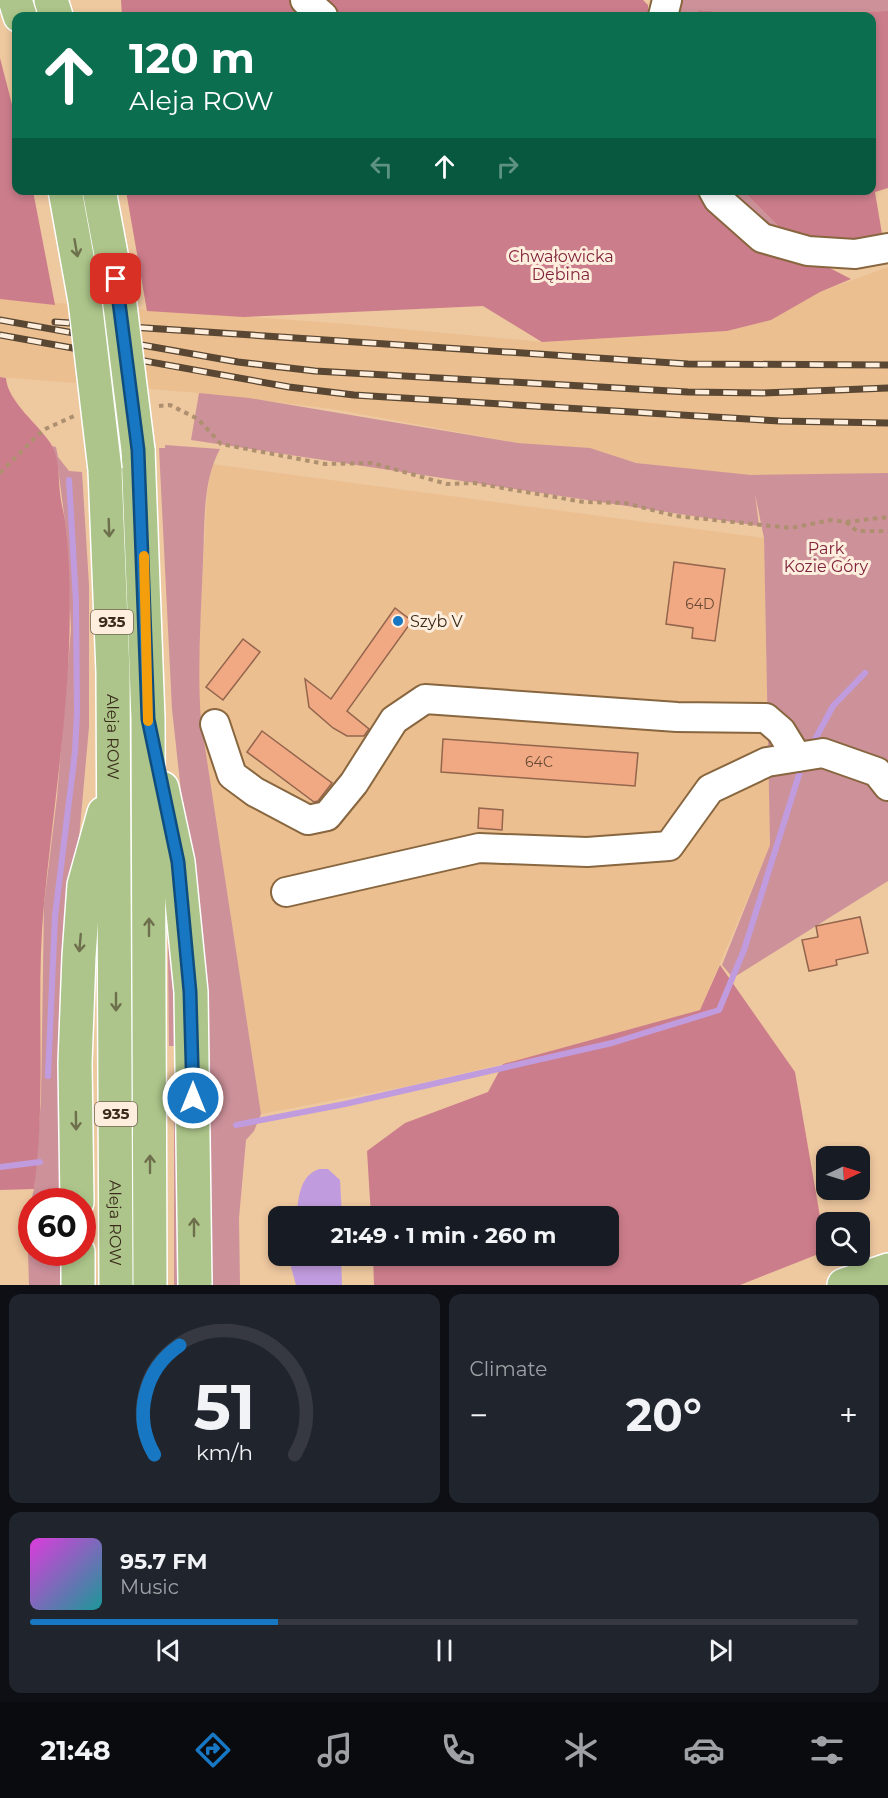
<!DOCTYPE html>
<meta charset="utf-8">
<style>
:root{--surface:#171b24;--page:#20242c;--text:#f1f3f6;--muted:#9ea1a6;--line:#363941;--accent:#1777c3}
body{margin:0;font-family:Montserrat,sans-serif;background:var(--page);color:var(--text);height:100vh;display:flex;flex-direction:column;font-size:22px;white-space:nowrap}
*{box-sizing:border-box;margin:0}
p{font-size:20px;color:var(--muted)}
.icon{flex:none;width:33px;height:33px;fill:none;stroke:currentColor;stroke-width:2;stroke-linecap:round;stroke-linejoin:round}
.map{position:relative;height:1285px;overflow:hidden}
.sheet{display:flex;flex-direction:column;gap:9px;padding:9px;background:#0d0f14;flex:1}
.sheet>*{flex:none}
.hud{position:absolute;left:12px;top:12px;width:864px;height:183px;border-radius:12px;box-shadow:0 3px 9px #0003;background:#0b6e4f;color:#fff;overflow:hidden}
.needle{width:39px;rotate:86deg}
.buttons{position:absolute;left:816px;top:1146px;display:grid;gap:12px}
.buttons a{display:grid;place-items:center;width:54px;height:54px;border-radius:12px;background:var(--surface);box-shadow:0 3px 9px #0003;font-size:30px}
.speed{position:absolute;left:18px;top:1188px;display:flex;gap:12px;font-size:30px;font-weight:700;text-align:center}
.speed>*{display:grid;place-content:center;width:78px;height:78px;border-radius:50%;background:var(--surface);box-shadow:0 3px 9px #0003;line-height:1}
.speed .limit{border:9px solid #d22;background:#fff;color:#111}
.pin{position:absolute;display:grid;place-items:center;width:51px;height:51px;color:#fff;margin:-26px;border-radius:12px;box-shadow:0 3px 9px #0006}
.me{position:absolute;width:66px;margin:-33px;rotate:0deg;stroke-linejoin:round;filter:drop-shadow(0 0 4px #0008)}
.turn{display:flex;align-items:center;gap:21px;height:126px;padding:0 18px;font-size:27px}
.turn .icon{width:78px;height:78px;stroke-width:2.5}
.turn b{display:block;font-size:42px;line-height:51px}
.lanes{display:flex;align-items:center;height:57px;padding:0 18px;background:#0003;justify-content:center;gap:30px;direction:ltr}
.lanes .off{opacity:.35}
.big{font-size:45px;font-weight:700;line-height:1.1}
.sheet .tile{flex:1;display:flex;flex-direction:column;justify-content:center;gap:9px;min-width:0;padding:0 21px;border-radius:12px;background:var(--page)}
.sheet .dial{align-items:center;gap:0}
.dial svg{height:156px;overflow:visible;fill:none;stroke:var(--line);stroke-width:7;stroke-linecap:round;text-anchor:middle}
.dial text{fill:var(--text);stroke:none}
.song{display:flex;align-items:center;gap:18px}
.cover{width:72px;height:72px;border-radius:9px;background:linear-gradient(135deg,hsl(300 70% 55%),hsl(180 70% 35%))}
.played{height:6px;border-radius:3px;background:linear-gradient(90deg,var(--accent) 30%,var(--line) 30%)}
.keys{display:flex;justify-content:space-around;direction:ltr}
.heat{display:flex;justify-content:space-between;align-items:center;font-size:33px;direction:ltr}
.sheet .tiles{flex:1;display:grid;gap:9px;grid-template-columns:1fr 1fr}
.tile:last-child{grid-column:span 2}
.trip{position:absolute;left:268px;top:1206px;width:351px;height:60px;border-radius:12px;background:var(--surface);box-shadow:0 3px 9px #0003;font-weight:700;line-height:60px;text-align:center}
.tabs{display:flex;height:96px;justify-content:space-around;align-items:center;background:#090b0e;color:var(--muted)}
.tabs .icon{width:42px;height:42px}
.tabs .current{color:var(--accent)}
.tabs b{font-size:27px;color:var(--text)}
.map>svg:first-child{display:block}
</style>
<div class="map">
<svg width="888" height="1285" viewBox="0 0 888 1285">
<rect width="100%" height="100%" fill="#eec89f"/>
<g fill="#ebbf90">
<polygon points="888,267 888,473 760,476 688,470 589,456 333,409 199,393 0,377 0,299 347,324 542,342 727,331 770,320 820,292"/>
<polygon points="212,464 764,538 770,846 700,1010 503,1064 408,1086 261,1114 201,721 197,676 207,494"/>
</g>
<g fill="#cd919a">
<polygon points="674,0 888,0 888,11 741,14 699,10 694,16 670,16"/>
<polygon points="724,191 743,191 793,241 780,237"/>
<polygon points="199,393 249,398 518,443 590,448 636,463 751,475 888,473 888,881 733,978 722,965 770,845 764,538 755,494 759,526 191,440"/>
<path d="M165,445L220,449C202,482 205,524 203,561C201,615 197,668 201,721L261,1114L254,1131L246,1140L239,1218L240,1285H205L196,929L172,709L159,448H165Z"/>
<polygon points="52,446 56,447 58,457 69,471 82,472 89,585 89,727 74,894 60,1201 32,1202 32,1252 60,1253 61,1285 29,1285 27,1216 34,1189 41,1100 44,904 57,797 71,629 66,529 58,468"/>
<polygon points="170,862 186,1285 174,1285 174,1046 169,1046 167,863"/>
</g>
<g fill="#cc7d8b">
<polygon points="121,0 643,0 648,5 648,16 122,16"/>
<polygon points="699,10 741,14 888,11 888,188 875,192 883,240 793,241 743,191 872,190 872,16 694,16"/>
<polygon points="0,58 16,120 16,190 33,191 55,305 0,299"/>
<polygon points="126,191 702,191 818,262 851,279 820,292 771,320 727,331 542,342 483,306 243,317 147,311"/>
<path d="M0,377L6,378C7,401 40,426 51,444C60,459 58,476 60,493C61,505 65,516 66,528C79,654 56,779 44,904C35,999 47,1094 34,1189L0,1190Z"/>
<polygon points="720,965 795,1072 826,1251 740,1285 374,1285 373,1256 609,1256 609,1216 371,1216 367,1151 405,1123 488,1092 503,1064 700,1010"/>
</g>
<g fill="#c09cde">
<path d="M319,1169H328L340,1180L342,1216H296C299,1198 299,1176 319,1169Z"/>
<polygon points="291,1256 341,1256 342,1285 296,1285 291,1267"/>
</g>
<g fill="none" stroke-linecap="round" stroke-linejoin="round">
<g stroke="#c09cde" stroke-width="6">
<polyline points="812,745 833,706 865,673"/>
<polyline points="48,1076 55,916 75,752 77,712 76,601 69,480"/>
<polyline points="236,1125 345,1104 612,1043 719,1010 744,950 802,765"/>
<polyline points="0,1167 40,1162"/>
</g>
</g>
<g fill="#f1a983" stroke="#93654d" stroke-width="1.5">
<polygon points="674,562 725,569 715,641 692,638 693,628 666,624"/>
<polygon points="395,608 412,621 347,711 369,729 364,736 347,736 333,728 309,707 305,679 331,699"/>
<polygon points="243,639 260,652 223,700 206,687"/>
<polygon points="262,731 332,783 318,801 314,802 247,752"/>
<polygon points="443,739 638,753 635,786 441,772"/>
<polygon points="479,808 503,810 502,830 478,828"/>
<polygon points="860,917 868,953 836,960 837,965 809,971 802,940 818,937 816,926"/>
</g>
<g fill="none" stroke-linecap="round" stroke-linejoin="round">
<defs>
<g id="minor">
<polyline points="305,0 323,16"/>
<polyline points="663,16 667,0"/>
<polyline points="713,190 718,199 762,238 808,251 855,254 888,248"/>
<polyline points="215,724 232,775 255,792 308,820 327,816 354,783 394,720 425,699 677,717 766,718 781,731 797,757"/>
<polyline points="286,892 479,848 587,852 669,846 710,789 767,762 823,753 877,772 888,786"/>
</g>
<g id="major">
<polyline points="15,0 20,16"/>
<polyline points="51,0 56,16"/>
<polyline points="138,450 148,719 150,1285"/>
<path id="s1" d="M105,470L113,672L116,1285"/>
<polyline points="162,788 178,862 191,992 195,1285"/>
<polyline points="77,1202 75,1063 79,956 84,885 104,813"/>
<polyline points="78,1252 78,1285"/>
<polyline points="844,1285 888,1270"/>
</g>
</defs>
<use href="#minor" stroke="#88663f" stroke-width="32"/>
<use href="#major" stroke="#fff" stroke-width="36"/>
<g stroke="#ae9070" stroke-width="4" stroke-dasharray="4.5 4.5" stroke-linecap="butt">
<polyline points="159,406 170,405 198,419 221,444 325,464 372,463 447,484 474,483 584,502 625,503 676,516 791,528 831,520 846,522 888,517"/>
<polyline points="0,473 43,430 74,416"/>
<polyline points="846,522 857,531 888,531"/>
</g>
<use href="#minor" stroke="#fff" stroke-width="28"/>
<use href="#major" stroke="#adc58a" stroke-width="33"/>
<defs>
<g id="rail">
<polyline points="0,320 238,362 315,371 688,392 763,393 888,388"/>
<polyline points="55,322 688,364 888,365"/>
<polyline points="0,335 289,387 354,395 780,421 888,423"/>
</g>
</defs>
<use href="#rail" stroke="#5a4733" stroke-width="7"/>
<use href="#rail" stroke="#fdeedd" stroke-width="4.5" stroke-dasharray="14" stroke-linecap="butt"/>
<defs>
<g id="major-bridge">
<polyline points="65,190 85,301 105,470"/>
<polyline points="99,190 119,297 138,450"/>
</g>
</defs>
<use href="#major-bridge" stroke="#fff" stroke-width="36" stroke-linecap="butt"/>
<use href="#major-bridge" stroke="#adc58a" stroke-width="33"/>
</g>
<defs><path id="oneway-shaft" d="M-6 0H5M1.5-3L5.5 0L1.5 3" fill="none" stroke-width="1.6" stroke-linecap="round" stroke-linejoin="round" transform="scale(1.5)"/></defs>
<g stroke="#6e704d">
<use href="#oneway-shaft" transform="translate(76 248) rotate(80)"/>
<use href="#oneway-shaft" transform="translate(109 528) rotate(88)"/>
<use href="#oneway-shaft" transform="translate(149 927) rotate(-90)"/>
<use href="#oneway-shaft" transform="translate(80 943) rotate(95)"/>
<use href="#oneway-shaft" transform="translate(116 1002) rotate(90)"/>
<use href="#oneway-shaft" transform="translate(76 1121) rotate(89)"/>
<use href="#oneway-shaft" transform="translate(150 1164) rotate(-90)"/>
<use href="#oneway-shaft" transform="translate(194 1227) rotate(-90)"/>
</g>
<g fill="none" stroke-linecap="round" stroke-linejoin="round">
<defs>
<polyline id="route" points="116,279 138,450 148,719 178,862 190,992 193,1098"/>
</defs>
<use href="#route" stroke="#0f4d7f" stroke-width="15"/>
<use href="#route" stroke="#1777c3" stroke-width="10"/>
<polyline stroke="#f59e0b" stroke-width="10" points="144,556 148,721"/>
</g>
<circle fill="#1777c3" stroke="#fdeedd" stroke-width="2" cx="398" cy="621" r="6"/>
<g text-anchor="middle" stroke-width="6" stroke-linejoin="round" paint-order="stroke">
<g font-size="14" fill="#684a35">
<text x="700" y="609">64D</text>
<text x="539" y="767">64C</text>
</g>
<g fill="#fdeedd" stroke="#746655" stroke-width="1.5">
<rect x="91" y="610" width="42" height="24" rx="4.5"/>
<rect x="95" y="1102" width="42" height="24" rx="4.5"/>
</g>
<g font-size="15" font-weight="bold" fill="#3a2b1b">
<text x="112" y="627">935</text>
<text x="116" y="1119">935</text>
</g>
<g font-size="16" fill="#81223c" stroke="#fdeedd">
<text x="561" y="262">Chwałowicka<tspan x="561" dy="18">Dębina</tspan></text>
<text x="826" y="554">Park<tspan x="826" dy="18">Kozie Góry</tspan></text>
</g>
<g font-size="16" fill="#3a2b1b" stroke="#fdeedd" text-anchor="start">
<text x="410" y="627">Szyb V</text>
</g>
<g font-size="16" fill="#3a2b1b" stroke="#fdeedd">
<text dy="6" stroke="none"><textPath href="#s1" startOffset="267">Aleja ROW</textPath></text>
<text dy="6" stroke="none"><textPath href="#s1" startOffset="753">Aleja ROW</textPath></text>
</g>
</g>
</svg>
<div class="buttons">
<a><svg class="needle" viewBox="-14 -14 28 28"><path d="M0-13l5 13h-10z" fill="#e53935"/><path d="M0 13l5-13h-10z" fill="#9ea1a6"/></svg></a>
<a><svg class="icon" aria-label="search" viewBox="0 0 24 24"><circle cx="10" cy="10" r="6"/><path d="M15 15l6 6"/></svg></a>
</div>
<div class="speed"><div class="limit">60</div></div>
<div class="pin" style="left:116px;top:279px;background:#d93025"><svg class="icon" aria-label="arrive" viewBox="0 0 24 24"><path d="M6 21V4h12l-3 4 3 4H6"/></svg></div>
<svg class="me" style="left:193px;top:1098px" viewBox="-20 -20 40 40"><circle r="17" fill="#1777c3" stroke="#fff" stroke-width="3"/><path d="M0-11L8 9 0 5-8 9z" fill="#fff"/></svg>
<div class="trip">21:49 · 1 min · 260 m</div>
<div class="hud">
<div class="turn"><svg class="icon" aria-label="ahead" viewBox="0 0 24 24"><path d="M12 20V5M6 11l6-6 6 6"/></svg><div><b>120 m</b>Aleja ROW</div></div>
<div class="lanes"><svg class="icon off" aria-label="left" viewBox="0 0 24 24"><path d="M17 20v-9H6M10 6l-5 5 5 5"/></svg><svg class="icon" aria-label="ahead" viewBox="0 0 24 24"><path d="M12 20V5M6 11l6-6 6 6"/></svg><svg class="icon off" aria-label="right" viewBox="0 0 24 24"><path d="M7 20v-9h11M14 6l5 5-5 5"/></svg></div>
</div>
</div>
<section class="sheet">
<div class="tiles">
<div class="tile dial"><svg viewBox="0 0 100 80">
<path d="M14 69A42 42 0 1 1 86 69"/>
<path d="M14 69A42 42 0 0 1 27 13" stroke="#1777c3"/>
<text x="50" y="56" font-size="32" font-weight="700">51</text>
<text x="50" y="72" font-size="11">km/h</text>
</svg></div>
<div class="tile"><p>Climate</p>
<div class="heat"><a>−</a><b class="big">20°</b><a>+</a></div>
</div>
<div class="tile">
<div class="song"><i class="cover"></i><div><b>95.7 FM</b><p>Music</p></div></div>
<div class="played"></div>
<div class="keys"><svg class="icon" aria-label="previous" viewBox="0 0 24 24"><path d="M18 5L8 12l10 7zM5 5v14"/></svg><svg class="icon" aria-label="pause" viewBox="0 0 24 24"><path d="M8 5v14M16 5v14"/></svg><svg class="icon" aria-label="next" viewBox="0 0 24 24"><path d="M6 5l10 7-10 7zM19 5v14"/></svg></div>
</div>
</div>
</section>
<nav class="tabs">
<b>21:48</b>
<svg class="icon current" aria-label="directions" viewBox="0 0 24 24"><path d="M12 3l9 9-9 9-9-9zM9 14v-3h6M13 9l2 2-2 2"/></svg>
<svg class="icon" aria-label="music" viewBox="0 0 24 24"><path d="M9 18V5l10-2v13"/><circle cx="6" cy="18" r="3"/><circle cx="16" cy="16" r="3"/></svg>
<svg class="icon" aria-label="phone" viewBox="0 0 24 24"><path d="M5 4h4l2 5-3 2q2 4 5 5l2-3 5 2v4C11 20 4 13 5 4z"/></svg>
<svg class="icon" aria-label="climate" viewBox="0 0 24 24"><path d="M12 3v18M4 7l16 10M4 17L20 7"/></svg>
<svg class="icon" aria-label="car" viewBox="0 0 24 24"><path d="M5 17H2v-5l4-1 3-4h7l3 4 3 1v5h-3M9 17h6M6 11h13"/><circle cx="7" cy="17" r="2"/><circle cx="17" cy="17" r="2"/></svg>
<svg class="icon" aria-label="filters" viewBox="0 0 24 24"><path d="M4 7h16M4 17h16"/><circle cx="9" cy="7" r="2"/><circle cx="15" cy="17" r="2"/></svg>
</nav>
